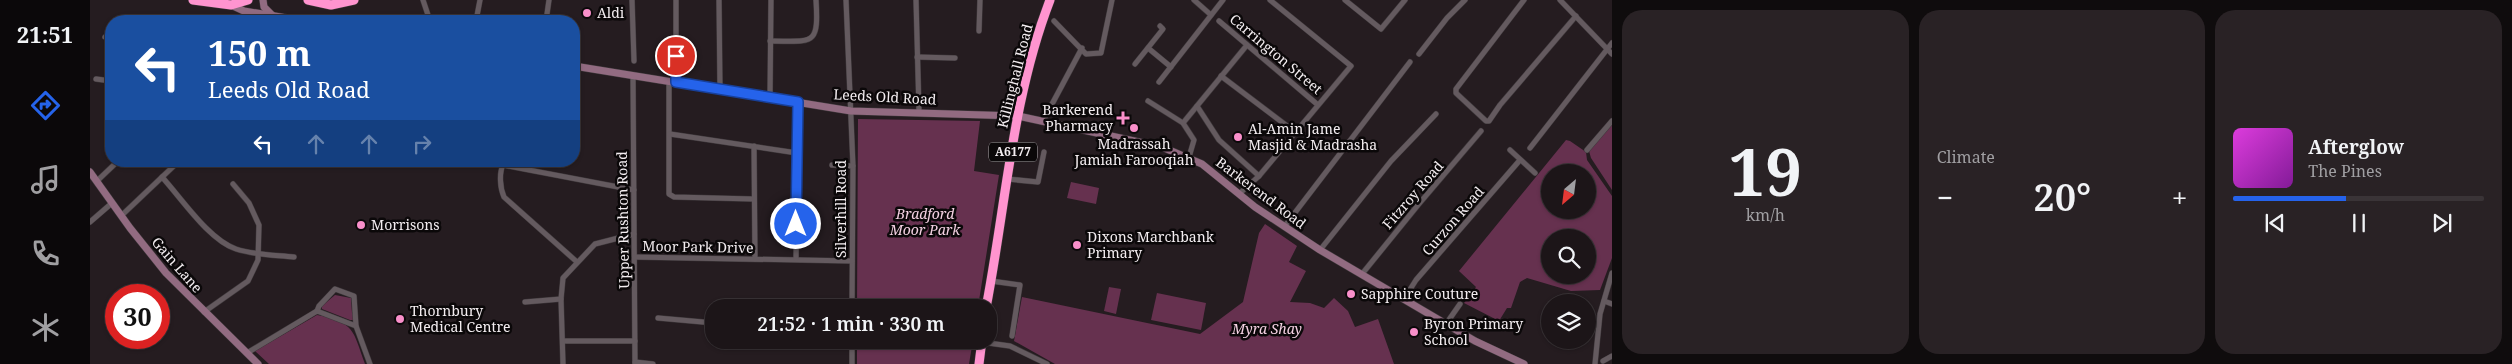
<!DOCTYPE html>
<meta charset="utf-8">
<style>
:root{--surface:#1c1518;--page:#292225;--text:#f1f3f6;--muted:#a09fa2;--line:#3a3437;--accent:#2563eb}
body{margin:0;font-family:"Noto Serif",serif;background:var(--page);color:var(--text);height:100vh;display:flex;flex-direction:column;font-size:19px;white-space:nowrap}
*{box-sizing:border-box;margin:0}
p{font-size:16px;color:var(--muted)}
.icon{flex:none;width:28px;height:28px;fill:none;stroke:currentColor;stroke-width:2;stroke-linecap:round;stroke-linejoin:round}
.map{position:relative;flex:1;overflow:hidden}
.details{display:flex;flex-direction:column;gap:10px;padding:10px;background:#0f0c0d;width:900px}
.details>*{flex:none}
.top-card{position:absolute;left:15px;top:15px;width:475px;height:152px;border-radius:20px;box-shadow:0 1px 4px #0004,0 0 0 1px var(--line);background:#1a4fa0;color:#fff;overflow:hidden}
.needle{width:32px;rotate:208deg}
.tools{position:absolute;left:1451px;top:164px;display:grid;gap:10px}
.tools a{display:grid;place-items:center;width:55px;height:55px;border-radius:50%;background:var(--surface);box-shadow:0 1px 4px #0004,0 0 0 1px var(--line);font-size:25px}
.speed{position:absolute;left:15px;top:284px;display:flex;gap:10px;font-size:25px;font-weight:700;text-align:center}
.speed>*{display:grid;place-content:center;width:65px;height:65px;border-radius:50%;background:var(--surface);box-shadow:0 1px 4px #0004,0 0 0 1px var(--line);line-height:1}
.speed .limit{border:8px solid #d22;background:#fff;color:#111}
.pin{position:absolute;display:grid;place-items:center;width:42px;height:42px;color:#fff;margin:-21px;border:2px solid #fff;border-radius:50%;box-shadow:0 1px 5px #0007}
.me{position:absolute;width:55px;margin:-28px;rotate:0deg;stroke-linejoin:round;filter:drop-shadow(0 0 4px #0008)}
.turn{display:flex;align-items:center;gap:18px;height:105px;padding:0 20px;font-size:22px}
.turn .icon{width:65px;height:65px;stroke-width:2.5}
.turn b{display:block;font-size:35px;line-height:42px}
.lanes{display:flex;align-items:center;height:48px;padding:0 20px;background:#0003;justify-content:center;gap:25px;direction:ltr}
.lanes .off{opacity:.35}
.big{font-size:38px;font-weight:600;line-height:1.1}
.details .tile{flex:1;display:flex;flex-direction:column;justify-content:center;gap:8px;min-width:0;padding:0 18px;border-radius:20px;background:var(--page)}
.details .dial{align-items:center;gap:0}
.dial b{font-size:65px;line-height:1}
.song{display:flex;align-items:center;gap:15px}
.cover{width:60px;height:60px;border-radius:8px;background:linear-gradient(135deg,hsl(300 70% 55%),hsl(290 70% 35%))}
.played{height:5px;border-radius:2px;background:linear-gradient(90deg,var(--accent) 45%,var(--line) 45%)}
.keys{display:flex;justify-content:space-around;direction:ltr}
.heat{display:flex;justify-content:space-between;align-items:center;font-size:28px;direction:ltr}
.details .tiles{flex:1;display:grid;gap:10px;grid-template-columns:repeat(3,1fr)}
.trip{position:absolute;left:615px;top:299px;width:292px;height:50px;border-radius:20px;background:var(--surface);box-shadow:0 1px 4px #0004,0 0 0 1px var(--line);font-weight:600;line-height:50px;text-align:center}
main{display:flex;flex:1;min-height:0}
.menu{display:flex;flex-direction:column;width:90px;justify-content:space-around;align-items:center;background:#0b080a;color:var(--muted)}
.menu .icon{width:35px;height:35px}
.menu .selected{color:var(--accent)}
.menu b{font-size:22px;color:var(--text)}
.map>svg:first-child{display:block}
</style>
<main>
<nav class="menu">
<b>21:51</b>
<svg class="icon selected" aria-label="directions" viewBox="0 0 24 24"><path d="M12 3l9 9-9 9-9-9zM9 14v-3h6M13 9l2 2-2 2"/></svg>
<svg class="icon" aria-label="music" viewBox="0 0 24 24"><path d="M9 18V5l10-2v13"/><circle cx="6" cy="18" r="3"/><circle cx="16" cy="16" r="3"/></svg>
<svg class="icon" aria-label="phone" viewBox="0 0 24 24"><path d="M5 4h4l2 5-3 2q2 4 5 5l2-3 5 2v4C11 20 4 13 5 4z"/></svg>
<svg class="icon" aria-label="climate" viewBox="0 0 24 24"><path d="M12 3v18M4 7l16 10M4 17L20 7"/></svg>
</nav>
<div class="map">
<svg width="1522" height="364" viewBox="0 0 1522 364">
<rect width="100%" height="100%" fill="#251c20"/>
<g fill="#66314f" fill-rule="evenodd">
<polygon points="768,119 890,121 884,171 909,175 888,307 767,307"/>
<polygon points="1522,124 1522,190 1501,158 1499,151"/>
<path d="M1476,140L1480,141L1496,152L1497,160L1522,196V258L1510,290L1481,291L1437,278L1430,282L1421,308H1417L1409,321L1374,303L1386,287L1369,271ZM1460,172H1498V210H1460ZM1460,238H1498V275H1460Z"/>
<polygon points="981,182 1009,188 1006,204 977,198"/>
<polygon points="1175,224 1207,246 1199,262 1216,271 1200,302 1220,303 1234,308 1244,298 1258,311 1265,327 1288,319 1304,364 965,364 924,341 932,297 1110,334 1153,302 1169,233"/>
<polygon points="1019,287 1031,289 1026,314 1014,311"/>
<polygon points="1067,293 1116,303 1111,330 1061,320"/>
<polygon points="245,295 261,298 262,313 265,315 263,320 260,320 232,309 232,306"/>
<path d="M227,315C265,322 263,331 275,364H179L165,351Z"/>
<polygon points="767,340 883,340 879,364 767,364"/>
</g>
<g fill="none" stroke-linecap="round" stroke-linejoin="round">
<defs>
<g id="street">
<polyline points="333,0 340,21"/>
<polyline points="542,0 544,61"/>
<polyline points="629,0 630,89"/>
<polyline points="756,0 763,166 762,308"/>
<polyline points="826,0 829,111"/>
<polyline points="1104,0 1121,15"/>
<polyline points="1255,0 1291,29 1315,0"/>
<polyline points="1434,0 1366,89 1366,93 1396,121 1399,121 1410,105 1486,16"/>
<polyline points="1470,0 1522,54"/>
<polyline points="178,21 182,15"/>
<polyline points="386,21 390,0"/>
<polyline points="456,21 459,0"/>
<polyline points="964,21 996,54 1011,53 1022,0"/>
<polyline points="1129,21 1228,105"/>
<polyline points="889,31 890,0"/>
<polyline points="15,37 21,39"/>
<path d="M680,41C723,41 729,47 726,0"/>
<polyline points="1058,48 1081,67"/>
<polyline points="1329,54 1357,18 1375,0"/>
<polyline points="827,57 865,58"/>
<polyline points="1045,64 1073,29 1070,26"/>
<polyline points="543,76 545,364"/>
<polyline points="1131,76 1205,132"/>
<polyline points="6,79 21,81"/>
<polyline points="579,81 579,194 584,197 663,199"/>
<polyline points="586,82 586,0"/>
<polyline points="1069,82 1133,0"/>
<polyline points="680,97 681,0"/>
<polyline points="1058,101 1093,123 1104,140 1099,157"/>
<polyline points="1107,106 1129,140 1169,176"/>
<polyline points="953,121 992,48"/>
<polyline points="1093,123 1157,45"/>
<polyline points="580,134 707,153"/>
<polyline points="664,146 665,259"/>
<polyline points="1440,148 1522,43"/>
<polyline points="1420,150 1445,173"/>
<polyline points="1497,150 1522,121"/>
<polyline points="742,165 763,166"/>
<path d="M72,177C92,199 119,240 146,249C165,255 185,255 204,257"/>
<polyline points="917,179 948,182 954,152"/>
<polyline points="7,181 28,161"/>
<polyline points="1149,194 1169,176 1261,66 1180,0"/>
<polyline points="31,216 89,161"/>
<polyline points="0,222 22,203"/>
<polyline points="1194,227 1320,62"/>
<polyline points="1230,250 1301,161 1346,114"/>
<polyline points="544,257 762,261"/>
<polyline points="706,259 708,102"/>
<path d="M487,262L414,197C410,188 409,173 413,165L544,190"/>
<polyline points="1272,274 1328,205 1391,131"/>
<polyline points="901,281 930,285 922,336"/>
<polyline points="1314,299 1326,280 1430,160"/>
<polyline points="1514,301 1522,304"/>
<polyline points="435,302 471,299"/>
<polyline points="227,311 229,306 245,289 264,296 266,326"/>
<polyline points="114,312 158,281 168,260 169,225 159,203 143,184"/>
<polyline points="568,318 624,323"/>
<polyline points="1356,324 1370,304"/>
<polyline points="473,341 545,341"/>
<polyline points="891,342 920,346 957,364"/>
<polyline points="157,353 227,311 266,326 280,364"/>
<polyline points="1513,361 1522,356"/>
<polyline points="545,362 563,364"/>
<polyline points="473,364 471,299 473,278 505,244 544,234"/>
<polyline points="762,364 762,340"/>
<polyline points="1505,364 1510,314 1522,273"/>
</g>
<g id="secondary">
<polyline points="173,0 174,7 182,15"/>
<polyline points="141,5 154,11 215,21"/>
<polyline points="484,66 761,111 928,116 1072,147 1112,164 1165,207 1230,250 1385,341 1434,364"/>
<polyline points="0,172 40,228 76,273 168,364"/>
</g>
<g id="highway">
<polyline points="103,0 141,5 158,0"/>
<polyline points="218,0 241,5 264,0"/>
<path d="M896,308C916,205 922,98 960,0"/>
<polyline points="889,364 892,340"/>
</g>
</defs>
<use href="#street" stroke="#403a3d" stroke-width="6"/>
<use href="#secondary" stroke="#403a3d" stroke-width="8"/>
<use href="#highway" stroke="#403a3d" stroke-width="10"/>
<use href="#street" stroke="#645a5f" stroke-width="5"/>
<use href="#secondary" stroke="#926b81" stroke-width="7"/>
<use href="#highway" stroke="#ff94cf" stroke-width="9"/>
</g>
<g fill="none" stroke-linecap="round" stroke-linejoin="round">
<defs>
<polyline id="route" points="586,56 586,82 708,102 706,224"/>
</defs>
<use href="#route" stroke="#184099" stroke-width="12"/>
<use href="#route" stroke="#2563eb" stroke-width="9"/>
</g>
<g fill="#f98fca" stroke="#0b0809" stroke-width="2">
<circle cx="497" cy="13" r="5"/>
<path d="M1030.5 110.5h5v5h5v5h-5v5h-5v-5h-5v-5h5z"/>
<circle cx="1044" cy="128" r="5"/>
<circle cx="1148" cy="137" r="5"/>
<circle cx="271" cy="225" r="5"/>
<circle cx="987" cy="245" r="5"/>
<circle cx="1261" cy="294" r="5"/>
<circle cx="310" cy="319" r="5"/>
<circle cx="1324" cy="332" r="5"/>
</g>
<g text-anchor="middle" stroke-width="5" stroke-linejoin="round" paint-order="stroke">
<rect fill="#0b0809" stroke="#ada8ab" stroke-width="1" x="899" y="142.5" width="48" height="19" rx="4"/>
<g font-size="12" font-weight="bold" fill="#f3edf0">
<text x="923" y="156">A6177</text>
</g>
<g font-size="14" fill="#f3edf0" stroke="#0b0809" text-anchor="start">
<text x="507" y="18">Aldi</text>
<text x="1023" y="115" text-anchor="end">Barkerend<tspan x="1023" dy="16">Pharmacy</tspan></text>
<text x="1158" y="134">Al-Amin Jame<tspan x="1158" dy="16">Masjid &amp; Madrasha</tspan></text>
<text x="1044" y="149" text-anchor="middle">Madrassah<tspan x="1044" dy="16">Jamiah Farooqiah</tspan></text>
<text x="281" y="230">Morrisons</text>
<text x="997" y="242">Dixons Marchbank<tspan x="997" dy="16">Primary</tspan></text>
<text x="1271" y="299">Sapphire Couture</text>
<text x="320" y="316">Thornbury<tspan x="320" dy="16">Medical Centre</tspan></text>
<text x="1334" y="329">Byron Primary<tspan x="1334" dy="16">School</tspan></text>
</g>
<g font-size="14" fill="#f3edf0" stroke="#0b0809">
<text transform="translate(1186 54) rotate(40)" y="5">Carrington Street</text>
<text transform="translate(925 76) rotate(-76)" y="5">Killinghall Road</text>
<text transform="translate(795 97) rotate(3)" y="5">Leeds Old Road</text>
<text transform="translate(1171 193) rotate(37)" y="5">Barkerend Road</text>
<text transform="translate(1323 195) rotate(-49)" y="5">Fitzroy Road</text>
<text transform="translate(751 209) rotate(-90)" y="5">Silverhill Road</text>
<text transform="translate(533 220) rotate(-91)" y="5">Upper Rushton Road</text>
<text transform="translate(1363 221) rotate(-49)" y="5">Curzon Road</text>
<text transform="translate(608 247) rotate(1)" y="5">Moor Park Drive</text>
<text transform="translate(87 265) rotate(49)" y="5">Gain Lane</text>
</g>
<g font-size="14" font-style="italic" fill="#f4d0e2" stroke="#0b0809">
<text x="835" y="219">Bradford<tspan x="835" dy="16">Moor Park</tspan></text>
<text x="1177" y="334">Myra Shay</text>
</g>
</g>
</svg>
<div class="tools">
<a><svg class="needle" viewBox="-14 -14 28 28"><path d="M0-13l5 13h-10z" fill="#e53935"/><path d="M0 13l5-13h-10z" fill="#a09fa2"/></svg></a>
<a><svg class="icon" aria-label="search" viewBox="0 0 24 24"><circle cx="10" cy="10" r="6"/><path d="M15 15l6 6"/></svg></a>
<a><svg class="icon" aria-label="layers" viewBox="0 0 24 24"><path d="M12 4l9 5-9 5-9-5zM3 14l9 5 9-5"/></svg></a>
</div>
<div class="speed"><div class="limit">30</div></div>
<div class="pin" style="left:586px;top:56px;background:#d93025"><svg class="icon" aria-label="arrive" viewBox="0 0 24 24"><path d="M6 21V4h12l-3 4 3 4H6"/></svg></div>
<svg class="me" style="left:706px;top:224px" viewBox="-20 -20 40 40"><circle r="17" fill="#2563eb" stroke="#fff" stroke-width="3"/><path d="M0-11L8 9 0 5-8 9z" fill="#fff"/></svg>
<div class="trip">21:52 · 1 min · 330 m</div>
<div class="top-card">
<div class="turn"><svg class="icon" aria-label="left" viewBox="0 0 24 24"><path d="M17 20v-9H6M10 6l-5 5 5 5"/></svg><div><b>150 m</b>Leeds Old Road</div></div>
<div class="lanes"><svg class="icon" aria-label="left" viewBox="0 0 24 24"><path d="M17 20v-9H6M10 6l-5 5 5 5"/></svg><svg class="icon off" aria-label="ahead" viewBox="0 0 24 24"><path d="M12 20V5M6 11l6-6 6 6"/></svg><svg class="icon off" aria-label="ahead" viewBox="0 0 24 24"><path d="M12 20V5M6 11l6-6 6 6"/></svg><svg class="icon off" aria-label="right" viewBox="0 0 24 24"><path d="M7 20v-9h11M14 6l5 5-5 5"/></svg></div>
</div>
</div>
<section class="details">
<div class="tiles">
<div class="tile dial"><b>19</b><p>km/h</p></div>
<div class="tile"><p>Climate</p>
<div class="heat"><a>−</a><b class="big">20°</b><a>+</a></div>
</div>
<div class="tile">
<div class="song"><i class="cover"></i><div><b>Afterglow</b><p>The Pines</p></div></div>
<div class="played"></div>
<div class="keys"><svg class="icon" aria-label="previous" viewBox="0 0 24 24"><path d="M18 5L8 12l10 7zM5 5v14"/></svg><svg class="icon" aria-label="pause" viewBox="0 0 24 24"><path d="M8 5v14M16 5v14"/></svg><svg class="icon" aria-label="next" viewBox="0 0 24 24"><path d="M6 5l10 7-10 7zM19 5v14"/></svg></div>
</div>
</div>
</section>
</main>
